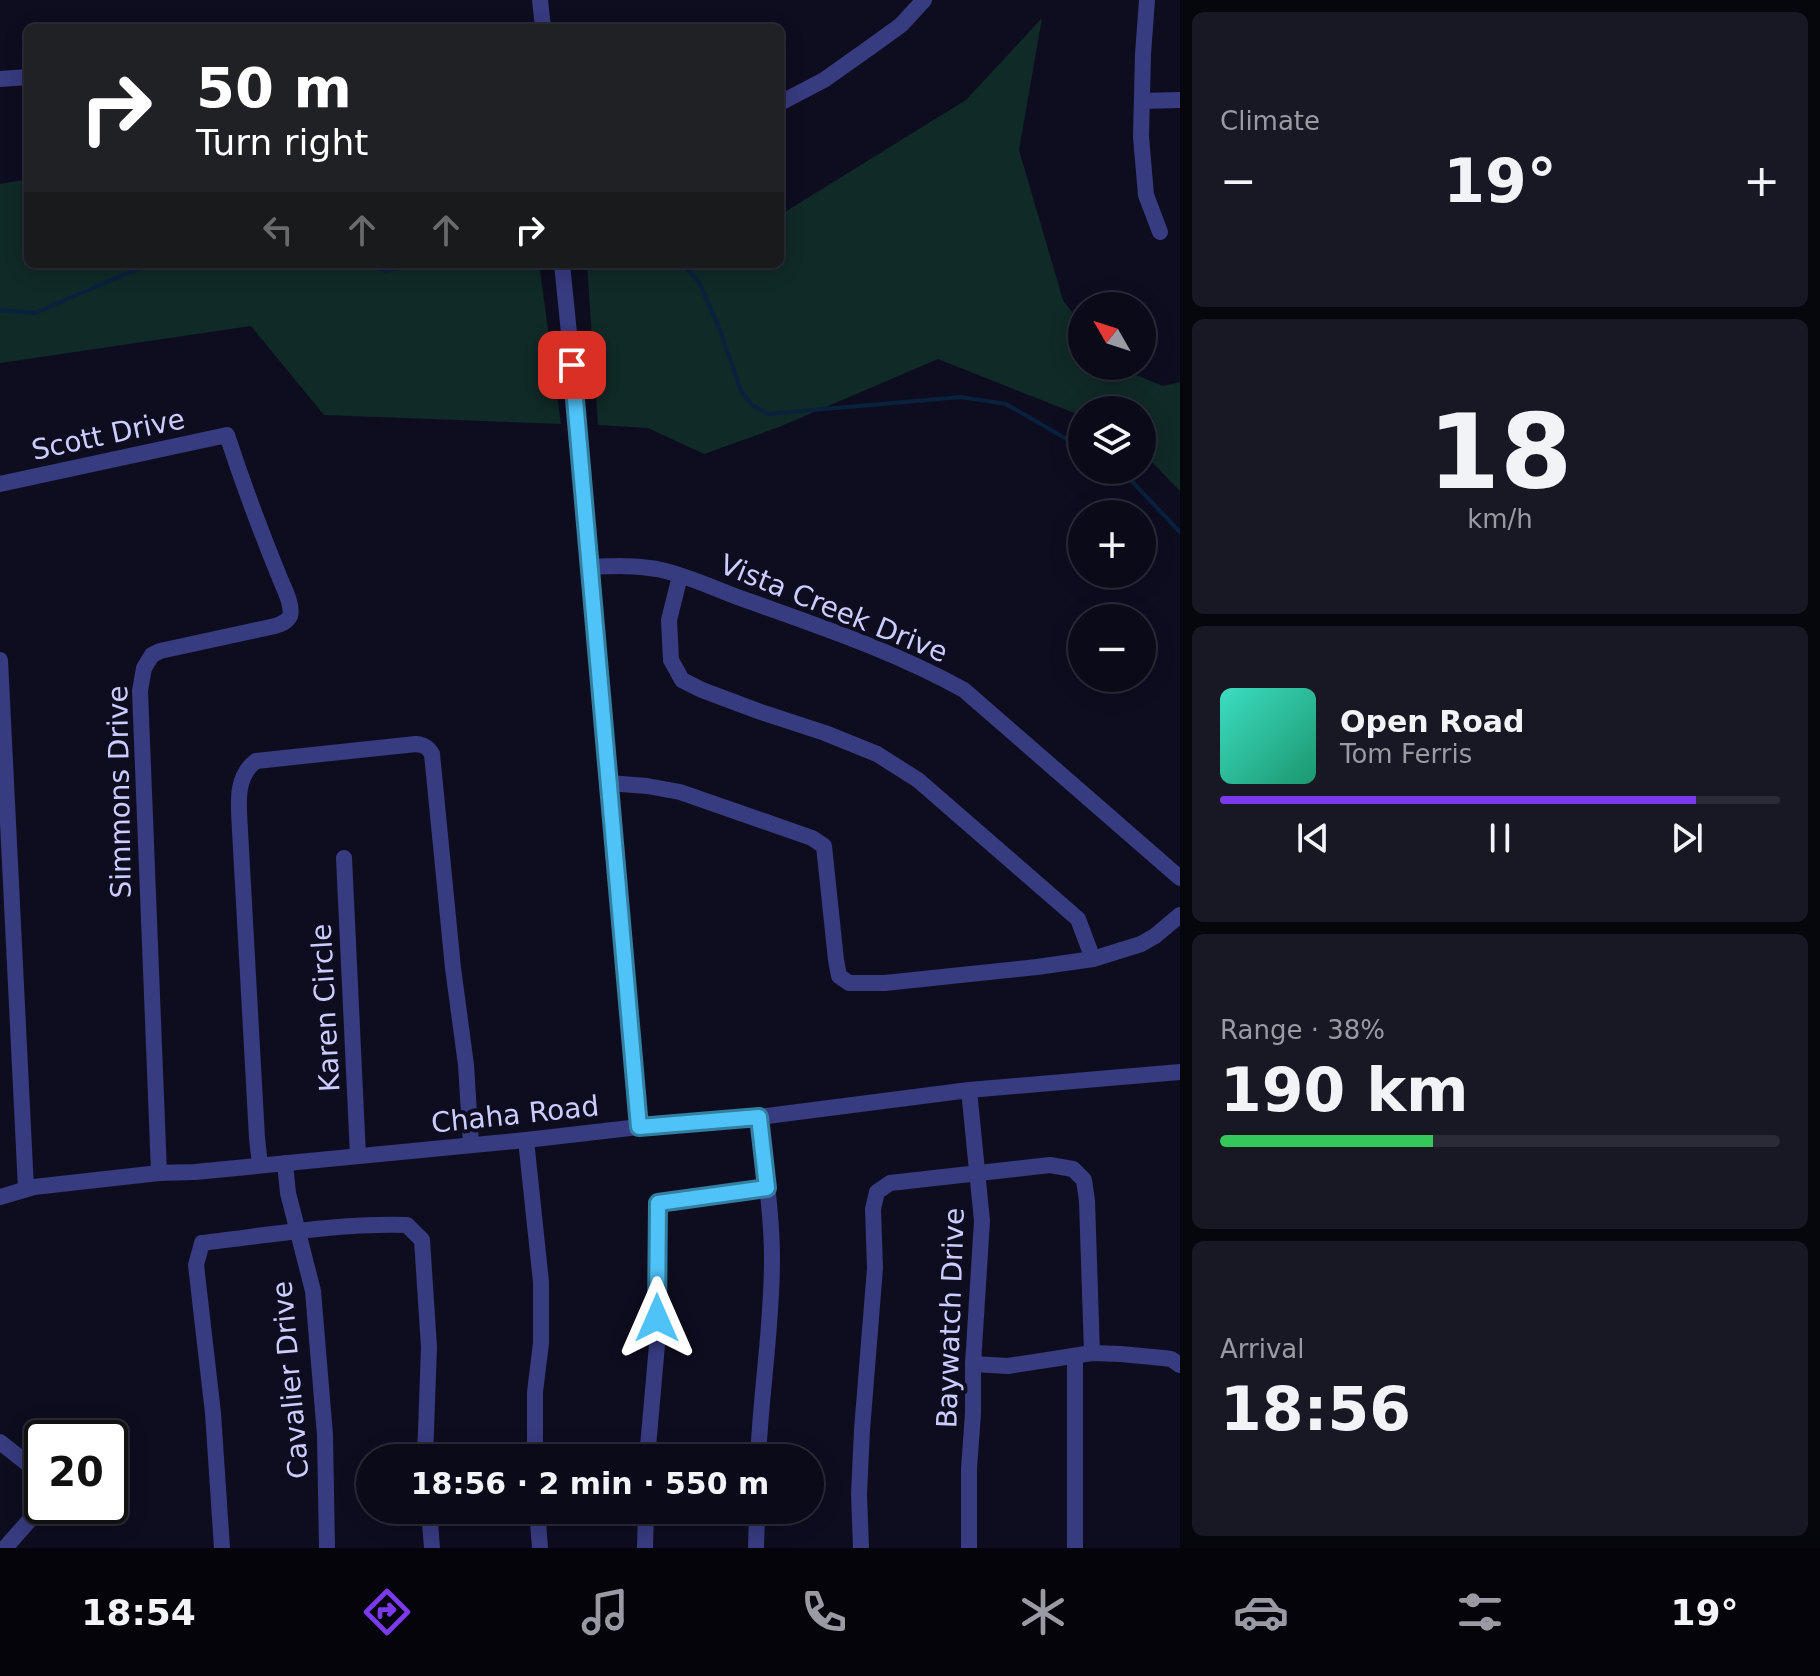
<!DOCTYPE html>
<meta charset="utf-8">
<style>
:root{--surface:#0a0a18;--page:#181825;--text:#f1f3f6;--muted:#999aa2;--line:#2a2b37;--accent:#7c3aed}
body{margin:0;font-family:"DejaVu Sans",sans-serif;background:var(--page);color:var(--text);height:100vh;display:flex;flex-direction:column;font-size:30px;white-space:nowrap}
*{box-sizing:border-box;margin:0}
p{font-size:26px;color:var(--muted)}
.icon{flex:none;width:44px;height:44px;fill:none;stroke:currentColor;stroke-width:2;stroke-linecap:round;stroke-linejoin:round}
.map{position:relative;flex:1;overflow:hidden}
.details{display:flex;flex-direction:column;gap:12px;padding:12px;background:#06060d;width:640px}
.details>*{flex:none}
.hud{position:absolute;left:24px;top:24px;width:760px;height:244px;border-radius:12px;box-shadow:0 4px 20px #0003,0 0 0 2px var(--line);background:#202124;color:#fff;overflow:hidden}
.needle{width:52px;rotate:309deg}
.buttons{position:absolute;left:1068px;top:292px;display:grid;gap:16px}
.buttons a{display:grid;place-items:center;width:88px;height:88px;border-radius:50%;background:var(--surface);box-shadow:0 4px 20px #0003,0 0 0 2px var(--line);font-size:40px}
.speed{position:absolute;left:24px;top:1420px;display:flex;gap:16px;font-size:40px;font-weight:700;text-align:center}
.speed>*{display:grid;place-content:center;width:104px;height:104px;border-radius:50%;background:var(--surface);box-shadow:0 4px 20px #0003,0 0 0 2px var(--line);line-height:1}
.speed .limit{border:4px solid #111;border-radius:12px;background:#fff;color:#111}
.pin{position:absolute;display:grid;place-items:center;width:68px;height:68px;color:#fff;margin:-34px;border-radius:16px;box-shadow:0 4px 12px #0006}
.me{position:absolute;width:88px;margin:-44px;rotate:0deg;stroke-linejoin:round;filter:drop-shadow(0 0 6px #0008)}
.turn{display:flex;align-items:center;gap:28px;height:168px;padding:0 40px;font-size:36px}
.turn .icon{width:104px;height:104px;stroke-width:2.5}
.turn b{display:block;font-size:56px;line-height:68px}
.lanes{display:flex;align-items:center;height:76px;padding:0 40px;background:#0003;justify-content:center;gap:40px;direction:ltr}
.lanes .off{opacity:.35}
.big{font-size:60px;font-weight:700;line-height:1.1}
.details .tile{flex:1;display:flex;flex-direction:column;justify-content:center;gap:12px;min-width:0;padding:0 28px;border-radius:12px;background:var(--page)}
.details .dial{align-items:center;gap:0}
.dial b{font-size:104px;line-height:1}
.song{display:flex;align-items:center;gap:24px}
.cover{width:96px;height:96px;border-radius:12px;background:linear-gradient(135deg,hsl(170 70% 55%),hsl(160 70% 35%))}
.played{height:8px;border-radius:4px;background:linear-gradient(90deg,var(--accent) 85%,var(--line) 85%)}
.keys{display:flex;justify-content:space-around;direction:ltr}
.heat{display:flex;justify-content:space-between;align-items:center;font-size:44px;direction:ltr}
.charge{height:12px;border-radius:6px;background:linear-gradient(90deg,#34c759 38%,var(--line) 0)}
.trip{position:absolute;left:356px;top:1444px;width:468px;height:80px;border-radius:40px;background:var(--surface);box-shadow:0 4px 20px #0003,0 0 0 2px var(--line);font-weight:700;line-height:80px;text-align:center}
.tab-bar{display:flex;height:128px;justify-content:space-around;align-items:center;background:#04040a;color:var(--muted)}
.tab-bar .icon{width:56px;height:56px}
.tab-bar .selected{color:var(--accent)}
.tab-bar b{font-size:36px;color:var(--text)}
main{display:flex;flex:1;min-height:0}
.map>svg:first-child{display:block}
</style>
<main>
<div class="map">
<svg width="1180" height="1548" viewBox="0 0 1180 1548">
<rect width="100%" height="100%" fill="#0e0d20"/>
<g fill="#102a27">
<polygon points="1042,18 1019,150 1063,300 1082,326 1082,366 1114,366 1163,386 1180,382 1180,491 1142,452 1142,410 1082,410 1082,416 938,359 779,427 704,454 648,428 598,425 587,264 780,264 780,215 966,100"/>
<polygon points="28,179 28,264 539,264 561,424 324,415 251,326 0,363 0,184"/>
</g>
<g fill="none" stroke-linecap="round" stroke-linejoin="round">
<g stroke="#09213d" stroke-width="4">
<polyline points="366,264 386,271 415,264"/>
<polyline points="683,264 699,282 720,330 741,391 752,405 768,414 961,397 1006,404 1082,448"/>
<polyline points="0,310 35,313 149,264"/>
<polyline points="1121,470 1180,532"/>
</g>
<g stroke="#373b7f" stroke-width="16">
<polyline points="540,0 543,28"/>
<polyline points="1147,0 1143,54 1141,137 1146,195 1160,232"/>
<polyline points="0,79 28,77"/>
<polyline points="1142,101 1180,100"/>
<polyline points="780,103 824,80 872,46 901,25 924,0"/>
<polyline points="562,264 575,392 639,1127"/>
<path d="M0,484L227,435C243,484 261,532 281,581C285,590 293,606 290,616C287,622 281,624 275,626L160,651L152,655L144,668L140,691L159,1173"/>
<path d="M590,567C613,566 634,565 657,569C687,575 715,589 743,599C818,626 894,651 964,690L1180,878"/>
<polyline points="680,576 669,620 671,660 682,680 702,690 758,711 825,733 877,754 918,780 1078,919 1093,959"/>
<polyline points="0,660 26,1189"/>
<polyline points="609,783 647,786 680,792 812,838 824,846 836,960 839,976 849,983 885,983 1037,967 1093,959 1141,944 1155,936 1180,915"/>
<polyline points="344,858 358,1156"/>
<polyline points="526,1140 541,1282 541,1343 535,1392 535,1458"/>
<polyline points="285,1163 288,1193 313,1291 325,1435 327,1548"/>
<path d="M260,1165L257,1138L240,831C239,807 234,777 256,761L416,744C424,745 428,747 432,754L453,968L466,1065L471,1145"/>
<polyline points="0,1197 34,1187 159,1173 195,1172 526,1140 639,1127 759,1117 969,1090 1180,1072"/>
<polyline points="973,1364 1008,1366 1092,1353 1121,1354 1163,1358 1171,1359 1180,1365"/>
<polyline points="0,1442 42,1475"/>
<polyline points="647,1458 657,1345 658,1203 767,1188"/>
<path d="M758,1458C761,1392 772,1326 772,1260C772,1212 764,1165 759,1117"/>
<polyline points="429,1510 432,1548"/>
<polyline points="537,1510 540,1548"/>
<polyline points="5,1548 42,1506"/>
<path d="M222,1548L213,1413L196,1265L202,1243C270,1235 339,1223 407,1225L422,1240L429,1347L425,1458"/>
<polyline points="645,1548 646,1510"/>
<polyline points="756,1548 757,1510"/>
<polyline points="861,1548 859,1494 862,1430 875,1268 873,1209 877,1192 890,1183 1050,1165 1073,1169 1084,1180 1087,1201 1092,1353"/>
<polyline points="969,1548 969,1469 973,1413 973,1364 982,1221 969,1090"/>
<polyline points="1075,1548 1075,1356"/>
</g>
</g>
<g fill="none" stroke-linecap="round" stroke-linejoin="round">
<defs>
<polyline id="route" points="572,365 639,1127 759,1117 767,1188 658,1203 657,1318"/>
</defs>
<use href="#route" stroke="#337fa1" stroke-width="20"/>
<use href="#route" stroke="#4fc3f7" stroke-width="14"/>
</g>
<g text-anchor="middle" stroke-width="8" stroke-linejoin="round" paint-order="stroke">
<g font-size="28" fill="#cdccff" stroke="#0e0d20">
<text transform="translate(108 434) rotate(-12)" y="10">Scott Drive</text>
<text transform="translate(834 608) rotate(22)" y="10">Vista Creek Drive</text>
<text transform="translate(119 792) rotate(-91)" y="10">Simmons Drive</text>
<text transform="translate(325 1008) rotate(-93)" y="10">Karen Circle</text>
<text transform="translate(515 1114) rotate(-6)" y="10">Chaha Road</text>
<text transform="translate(950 1318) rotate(-88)" y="10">Baywatch Drive</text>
<text transform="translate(290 1380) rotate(-95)" y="10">Cavalier Drive</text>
</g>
</g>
</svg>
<div class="buttons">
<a><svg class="needle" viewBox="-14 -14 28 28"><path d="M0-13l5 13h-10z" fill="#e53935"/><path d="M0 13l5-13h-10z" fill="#999aa2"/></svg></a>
<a><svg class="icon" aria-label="layers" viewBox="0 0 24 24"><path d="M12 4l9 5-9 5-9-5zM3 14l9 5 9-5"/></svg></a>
<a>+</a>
<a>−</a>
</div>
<div class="speed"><div class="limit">20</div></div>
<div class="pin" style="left:572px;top:365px;background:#d93025"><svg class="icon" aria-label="arrive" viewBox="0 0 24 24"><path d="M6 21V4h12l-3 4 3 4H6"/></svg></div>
<svg class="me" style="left:657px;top:1318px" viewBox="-20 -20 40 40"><path d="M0-17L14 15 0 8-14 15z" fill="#4fc3f7" stroke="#fff" stroke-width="4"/></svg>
<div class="trip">18:56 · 2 min · 550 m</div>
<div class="hud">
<div class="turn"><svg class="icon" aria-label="right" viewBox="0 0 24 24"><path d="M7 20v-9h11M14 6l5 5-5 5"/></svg><div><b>50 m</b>Turn right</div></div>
<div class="lanes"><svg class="icon off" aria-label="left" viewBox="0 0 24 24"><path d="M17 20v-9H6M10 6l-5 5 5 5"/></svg><svg class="icon off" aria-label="ahead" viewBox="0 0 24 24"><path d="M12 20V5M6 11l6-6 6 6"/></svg><svg class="icon off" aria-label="ahead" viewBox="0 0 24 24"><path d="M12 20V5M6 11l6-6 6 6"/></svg><svg class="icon" aria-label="right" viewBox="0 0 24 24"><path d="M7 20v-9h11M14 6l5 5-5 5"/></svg></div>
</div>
</div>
<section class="details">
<div class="tile"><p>Climate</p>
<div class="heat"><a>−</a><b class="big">19°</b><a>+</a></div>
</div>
<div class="tile dial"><b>18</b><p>km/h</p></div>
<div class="tile">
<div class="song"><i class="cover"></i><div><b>Open Road</b><p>Tom Ferris</p></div></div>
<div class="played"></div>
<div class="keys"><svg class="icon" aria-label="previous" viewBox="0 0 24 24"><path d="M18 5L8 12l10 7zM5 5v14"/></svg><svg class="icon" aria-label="pause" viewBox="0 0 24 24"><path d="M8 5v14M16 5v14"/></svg><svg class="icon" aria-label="next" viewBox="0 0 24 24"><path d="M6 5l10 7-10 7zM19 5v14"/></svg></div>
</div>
<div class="tile"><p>Range · 38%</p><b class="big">190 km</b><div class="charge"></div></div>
<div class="tile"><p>Arrival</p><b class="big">18:56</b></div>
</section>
</main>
<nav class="tab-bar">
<b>18:54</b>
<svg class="icon selected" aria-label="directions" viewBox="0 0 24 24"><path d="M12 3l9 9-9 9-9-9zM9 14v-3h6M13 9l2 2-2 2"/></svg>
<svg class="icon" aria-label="music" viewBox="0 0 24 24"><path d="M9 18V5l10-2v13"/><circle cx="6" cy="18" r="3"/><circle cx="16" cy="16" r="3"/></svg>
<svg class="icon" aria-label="phone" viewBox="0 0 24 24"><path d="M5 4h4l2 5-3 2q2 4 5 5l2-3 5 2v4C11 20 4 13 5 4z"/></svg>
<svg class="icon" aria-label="climate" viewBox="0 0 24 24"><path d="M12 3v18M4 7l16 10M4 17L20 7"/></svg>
<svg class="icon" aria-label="car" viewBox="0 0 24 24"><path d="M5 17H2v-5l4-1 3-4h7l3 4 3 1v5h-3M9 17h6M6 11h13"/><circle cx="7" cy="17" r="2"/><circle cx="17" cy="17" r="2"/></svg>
<svg class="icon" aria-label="filters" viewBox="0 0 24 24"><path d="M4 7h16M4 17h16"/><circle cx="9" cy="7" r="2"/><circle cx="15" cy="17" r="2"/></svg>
<b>19°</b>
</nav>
